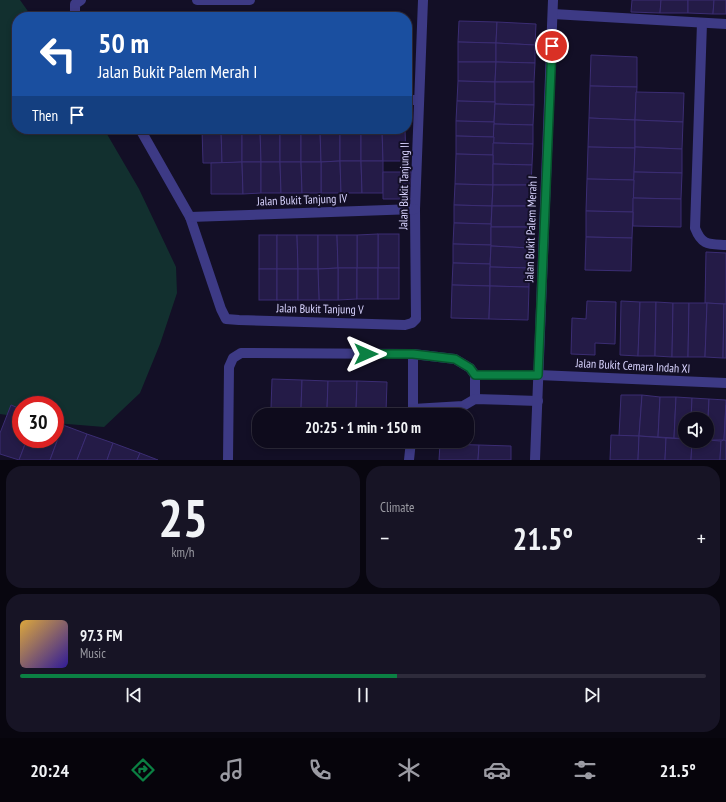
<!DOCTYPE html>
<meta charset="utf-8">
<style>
:root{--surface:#0e0b1c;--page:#171425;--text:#f1f3f6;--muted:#9b9ba3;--line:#2e2b3b;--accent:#0b8043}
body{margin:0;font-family:"PT Sans Narrow",sans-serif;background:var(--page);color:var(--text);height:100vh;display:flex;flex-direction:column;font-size:15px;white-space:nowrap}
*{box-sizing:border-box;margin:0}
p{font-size:13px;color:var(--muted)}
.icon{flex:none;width:22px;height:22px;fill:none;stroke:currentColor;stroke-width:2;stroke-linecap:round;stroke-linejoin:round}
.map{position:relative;height:460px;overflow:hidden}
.drawer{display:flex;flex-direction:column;gap:6px;padding:6px;background:#08060f;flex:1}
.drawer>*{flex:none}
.top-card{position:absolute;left:12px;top:12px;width:400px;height:122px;border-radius:16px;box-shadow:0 2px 6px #0003,0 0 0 1px var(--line);background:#1a4fa0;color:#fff;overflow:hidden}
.tools{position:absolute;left:678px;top:412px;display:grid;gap:8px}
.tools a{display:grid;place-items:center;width:36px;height:36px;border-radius:50%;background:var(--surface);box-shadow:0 2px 6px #0003,0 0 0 1px var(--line);font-size:20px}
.speed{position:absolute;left:12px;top:396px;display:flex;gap:8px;font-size:20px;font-weight:700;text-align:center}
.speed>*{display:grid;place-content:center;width:52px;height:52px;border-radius:50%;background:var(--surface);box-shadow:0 2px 6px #0003,0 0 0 1px var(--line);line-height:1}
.speed .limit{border:6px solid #d22;background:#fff;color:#111}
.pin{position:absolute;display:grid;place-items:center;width:34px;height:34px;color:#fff;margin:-17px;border:2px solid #fff;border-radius:50%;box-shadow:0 1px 4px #0007}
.me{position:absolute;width:44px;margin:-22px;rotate:90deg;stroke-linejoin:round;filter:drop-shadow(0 0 3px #0008)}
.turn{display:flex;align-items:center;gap:14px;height:84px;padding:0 20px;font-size:18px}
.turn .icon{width:52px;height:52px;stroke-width:2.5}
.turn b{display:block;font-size:28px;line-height:34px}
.then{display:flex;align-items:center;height:38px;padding:0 20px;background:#0003;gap:8px;font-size:15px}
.big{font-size:30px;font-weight:600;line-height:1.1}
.drawer .tile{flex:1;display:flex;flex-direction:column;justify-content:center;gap:6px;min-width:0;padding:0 14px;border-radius:16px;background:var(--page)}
.drawer .dial{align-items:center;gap:0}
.dial b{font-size:52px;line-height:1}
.song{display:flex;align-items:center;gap:12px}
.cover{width:48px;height:48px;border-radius:6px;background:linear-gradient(135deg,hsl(40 70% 55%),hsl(250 70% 35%))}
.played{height:4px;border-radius:2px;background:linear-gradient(90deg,var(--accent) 55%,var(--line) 55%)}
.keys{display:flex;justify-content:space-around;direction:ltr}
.heat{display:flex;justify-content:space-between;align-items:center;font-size:22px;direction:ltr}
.drawer .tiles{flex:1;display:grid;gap:6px;grid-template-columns:1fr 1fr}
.tile:last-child{grid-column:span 2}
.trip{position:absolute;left:252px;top:408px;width:222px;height:40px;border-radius:16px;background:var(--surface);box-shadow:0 2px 6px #0003,0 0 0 1px var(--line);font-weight:600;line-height:40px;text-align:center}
.dock{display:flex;height:64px;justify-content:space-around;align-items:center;background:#06040b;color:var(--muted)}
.dock .icon{width:28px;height:28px}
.dock .on{color:var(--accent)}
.dock b{font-size:18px;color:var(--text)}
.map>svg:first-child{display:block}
</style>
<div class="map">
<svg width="726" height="460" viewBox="0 0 726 460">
<rect width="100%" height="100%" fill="#130f26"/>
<polygon fill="#12302f" points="0,0 20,0 32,17 17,17 17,129 104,129 139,189 176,267 177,293 160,344 140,393 104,427 55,423 55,405 21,405 21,417 0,414"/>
<g fill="#241b47" stroke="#3b2d73">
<polygon points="632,0 661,0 660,13 631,12"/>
<polygon points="661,0 688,0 688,13 660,13"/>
<polygon points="688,0 714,0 713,14 688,13"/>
<polygon points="714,0 726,0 726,14 713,14"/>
<polygon points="459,21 497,22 496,43 458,42"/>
<polygon points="497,22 536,24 535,45 496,43"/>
<polygon points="458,42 496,43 496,62 458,62"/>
<polygon points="496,43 535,45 535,63 496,62"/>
<polygon points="407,51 408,51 409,83 407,83"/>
<polygon points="591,55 637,57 637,87 590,86"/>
<polygon points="458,62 496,62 495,82 458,81"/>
<polygon points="496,62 535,63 534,82 495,82"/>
<polygon points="458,81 495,82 495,102 457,101"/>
<polygon points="495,82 534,82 534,105 495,104"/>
<polygon points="590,86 637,87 635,120 589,118"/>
<polygon points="636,92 684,93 683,122 635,120"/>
<polygon points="457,101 495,102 494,122 456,121"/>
<polygon points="495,104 534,105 533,125 494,124"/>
<polygon points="589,118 635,120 635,148 588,147"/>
<polygon points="635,120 683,122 682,149 635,147"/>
<polygon points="456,121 494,122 494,137 456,136"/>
<polygon points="494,124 533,125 533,144 493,143"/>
<polygon points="202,129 221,129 222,163 203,163"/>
<polygon points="221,129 242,129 242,162 222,163"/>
<polygon points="242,129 260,129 261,162 242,162"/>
<polygon points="260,129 280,129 280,162 261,162"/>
<rect x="280" y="129" width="21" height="33"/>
<polygon points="301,129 320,129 321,162 301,162"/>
<polygon points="320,129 340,129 340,161 321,162"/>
<rect x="340" y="129" width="21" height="32"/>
<polygon points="361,129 382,129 383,161 361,161"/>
<polygon points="382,129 405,129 406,161 383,161"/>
<polygon points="456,136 494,137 493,155 456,154"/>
<polygon points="493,143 533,144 532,165 493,164"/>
<polygon points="588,147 635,148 634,180 587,179"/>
<polygon points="635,147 682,149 682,173 634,172"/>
<polygon points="456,154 493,155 493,185 455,184"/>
<polygon points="340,161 341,193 321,193 321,162"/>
<polygon points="340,161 361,161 362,193 341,193"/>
<polygon points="361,161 383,161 383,193 362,193"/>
<polygon points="242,162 243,194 211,194 211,163"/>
<polygon points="242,162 261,162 261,193 243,194"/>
<polygon points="261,162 280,162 281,193 261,193"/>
<polygon points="280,162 301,162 302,193 281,193"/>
<polygon points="301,162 321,162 321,193 302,193"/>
<polygon points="493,164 532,165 531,185 493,185"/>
<polygon points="383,172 411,172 412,199 383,199"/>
<polygon points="634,172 682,173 681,199 633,198"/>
<polygon points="587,179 634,180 633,212 586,211"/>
<polygon points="455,184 493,185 492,206 454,205"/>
<polygon points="493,185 531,185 531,206 492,206"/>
<polygon points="633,198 681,199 681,227 633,226"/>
<polygon points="454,205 492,206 491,224 454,223"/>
<polygon points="492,206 531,206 530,227 491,227"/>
<polygon points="586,211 633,212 632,238 586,237"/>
<polygon points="454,223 491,224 491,245 453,244"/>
<polygon points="491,227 530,227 530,248 491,246"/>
<rect x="378" y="234" width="21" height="34"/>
<polygon points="378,234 378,268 357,268 357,235"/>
<rect x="259" y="235" width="18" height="34"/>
<polygon points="277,235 297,235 298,269 277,269"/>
<polygon points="297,235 318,235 318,269 298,269"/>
<polygon points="318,235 337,235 338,268 318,269"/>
<polygon points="337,235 357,235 357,268 338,268"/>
<polygon points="586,237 632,238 631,271 585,270"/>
<polygon points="453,244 491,245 490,264 453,263"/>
<polygon points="491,246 530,248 529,268 490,267"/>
<polygon points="706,252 726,253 726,304 705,303"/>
<polygon points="453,263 490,264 490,286 452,285"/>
<polygon points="490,267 529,268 529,287 490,286"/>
<polygon points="338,268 357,268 357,299 338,300"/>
<polygon points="338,268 338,300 319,300 318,269"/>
<rect x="357" y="268" width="21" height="31"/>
<rect x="378" y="268" width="21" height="31"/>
<rect x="259" y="269" width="18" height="31"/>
<rect x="277" y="269" width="21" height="31"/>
<polygon points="298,269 318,269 319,300 298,300"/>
<polygon points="452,285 490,286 489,319 451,318"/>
<polygon points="490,286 529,287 528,320 489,319"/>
<polygon points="587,301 616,302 615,344 595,343 595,355 571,354 572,318 586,319"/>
<polygon points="621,301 640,302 638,356 620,355"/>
<polygon points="640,302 656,302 655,356 638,356"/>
<polygon points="656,302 673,303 672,357 655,356"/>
<polygon points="673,303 689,303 688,357 672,357"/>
<polygon points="689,303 707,303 705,357 688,357"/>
<polygon points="707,303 724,304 723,358 705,357"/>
<polygon points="724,304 726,304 726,358 723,358"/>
<polygon points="272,379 302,380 301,409 271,408"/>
<polygon points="302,380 328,381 327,410 301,409"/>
<polygon points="328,381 357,381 356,411 327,410"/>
<polygon points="357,381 387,382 386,412 356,411"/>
<polygon points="621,395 642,395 639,436 619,436"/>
<polygon points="642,395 660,397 658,437 639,436"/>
<polygon points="660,397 676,397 674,438 658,437"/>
<polygon points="676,397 692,398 691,419 685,419 685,439 674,438"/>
<polygon points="692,398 709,399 707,436 707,419 691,419"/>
<polygon points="709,399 726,400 724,440 707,440"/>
<polygon points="11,405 21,409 21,439 27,439 19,460 0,454 0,433"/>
<polygon points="726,405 726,441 724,440"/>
<polygon points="271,408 301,409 301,415 271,415"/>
<polygon points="301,409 327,410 327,415 301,415"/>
<polygon points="327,410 356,411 356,415 327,415"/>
<polygon points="356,411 386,412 386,415 356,415"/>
<polygon points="55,422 63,425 50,460 19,460 27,439 55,439"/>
<polygon points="63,425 87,434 77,460 50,460"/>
<polygon points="87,434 113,443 107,460 77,460"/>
<polygon points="611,435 639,436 638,460 610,460"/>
<polygon points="639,436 666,438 665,460 638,460"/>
<polygon points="666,438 685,439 685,441 692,441 691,460 665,460"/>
<polygon points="707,440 721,441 720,460 691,460 692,441 707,441"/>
<polygon points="724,440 726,441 726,460 720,460 721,441"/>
<polygon points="113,443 140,453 137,460 107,460"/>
<polygon points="440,444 479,445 478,460 439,460"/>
<polygon points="479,445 511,446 511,460 478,460"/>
<polygon points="140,453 158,460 137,460"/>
</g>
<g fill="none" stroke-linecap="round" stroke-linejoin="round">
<g stroke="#3d3a85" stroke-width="10">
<polyline points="197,0 250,0"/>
<polyline points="553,14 726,24"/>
<polyline points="75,17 75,4 81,0"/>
<path d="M702,23L695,228C702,246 709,244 726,245"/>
<polyline points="407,100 419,100"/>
<polyline points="140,129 190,217 221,309 226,319 239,320 405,325 412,323 416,319 415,209 423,0"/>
<polyline points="190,217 415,209"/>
<polyline points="475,375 475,399"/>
<polyline points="413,409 463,406 475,399 538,401"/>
<polyline points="413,414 413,354"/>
<polyline points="228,460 229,367 233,358 241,353 413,354 455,359 470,368 475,375 538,375 726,383"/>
<polyline points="409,460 411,441"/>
<polyline points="535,460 553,0"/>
</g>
</g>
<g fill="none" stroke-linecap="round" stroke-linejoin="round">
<defs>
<polyline id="route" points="366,354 413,354 455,359 470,368 475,375 538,375 552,46"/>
</defs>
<use href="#route" stroke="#07532c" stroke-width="10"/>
<use href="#route" stroke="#0b8043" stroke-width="7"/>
</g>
<g text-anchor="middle" stroke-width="4" stroke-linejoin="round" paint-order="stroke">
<g font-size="12" fill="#d9d4ff" stroke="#130f26">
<text transform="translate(404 186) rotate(-89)" y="4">Jalan Bukit Tanjung II</text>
<text transform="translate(302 200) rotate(-2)" y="4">Jalan Bukit Tanjung IV</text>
<text transform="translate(531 229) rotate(-88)" y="4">Jalan Bukit Palem Merah I</text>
<text transform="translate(320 309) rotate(1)" y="4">Jalan Bukit Tanjung V</text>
<text transform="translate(633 366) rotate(3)" y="4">Jalan Bukit Cemara Indah XI</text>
</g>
</g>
</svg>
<div class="tools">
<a><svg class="icon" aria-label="sound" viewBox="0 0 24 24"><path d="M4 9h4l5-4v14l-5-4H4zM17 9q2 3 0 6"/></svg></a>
</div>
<div class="speed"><div class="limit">30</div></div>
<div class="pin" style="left:552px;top:46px;background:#d93025"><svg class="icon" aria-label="arrive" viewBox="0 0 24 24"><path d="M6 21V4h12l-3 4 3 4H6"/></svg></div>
<svg class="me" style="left:366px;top:354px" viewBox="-20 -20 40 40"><path d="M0-17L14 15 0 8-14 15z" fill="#0b8043" stroke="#fff" stroke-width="4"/></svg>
<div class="trip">20:25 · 1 min · 150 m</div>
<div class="top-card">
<div class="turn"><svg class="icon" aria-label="left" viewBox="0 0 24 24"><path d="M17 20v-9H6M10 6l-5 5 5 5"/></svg><div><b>50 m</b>Jalan Bukit Palem Merah I</div></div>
<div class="then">Then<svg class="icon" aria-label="arrive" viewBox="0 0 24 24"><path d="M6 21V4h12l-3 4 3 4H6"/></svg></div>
</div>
</div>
<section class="drawer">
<div class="tiles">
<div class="tile dial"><b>25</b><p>km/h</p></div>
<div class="tile"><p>Climate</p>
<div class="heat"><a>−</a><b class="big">21.5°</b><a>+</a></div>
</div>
<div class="tile">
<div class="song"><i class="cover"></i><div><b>97.3 FM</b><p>Music</p></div></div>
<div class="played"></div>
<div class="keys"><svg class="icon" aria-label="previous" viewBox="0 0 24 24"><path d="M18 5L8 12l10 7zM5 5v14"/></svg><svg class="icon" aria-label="pause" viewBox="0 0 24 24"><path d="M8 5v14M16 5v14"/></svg><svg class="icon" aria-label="next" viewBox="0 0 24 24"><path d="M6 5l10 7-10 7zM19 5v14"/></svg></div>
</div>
</div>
</section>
<nav class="dock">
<b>20:24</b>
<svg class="icon on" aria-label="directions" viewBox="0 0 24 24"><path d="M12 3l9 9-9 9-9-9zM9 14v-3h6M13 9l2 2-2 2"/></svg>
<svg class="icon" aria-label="music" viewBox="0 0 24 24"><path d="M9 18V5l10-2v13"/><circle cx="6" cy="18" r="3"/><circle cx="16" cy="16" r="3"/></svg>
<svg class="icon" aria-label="phone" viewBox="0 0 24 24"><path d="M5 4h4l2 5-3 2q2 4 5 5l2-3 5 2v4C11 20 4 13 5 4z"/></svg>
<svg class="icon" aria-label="climate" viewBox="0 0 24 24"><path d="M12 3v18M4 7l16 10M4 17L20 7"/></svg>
<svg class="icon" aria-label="car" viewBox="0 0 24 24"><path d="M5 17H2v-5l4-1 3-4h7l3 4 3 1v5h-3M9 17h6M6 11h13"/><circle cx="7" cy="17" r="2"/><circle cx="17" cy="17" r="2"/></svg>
<svg class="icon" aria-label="filters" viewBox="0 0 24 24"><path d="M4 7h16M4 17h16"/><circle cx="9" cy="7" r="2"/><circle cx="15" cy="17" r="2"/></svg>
<b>21.5°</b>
</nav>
